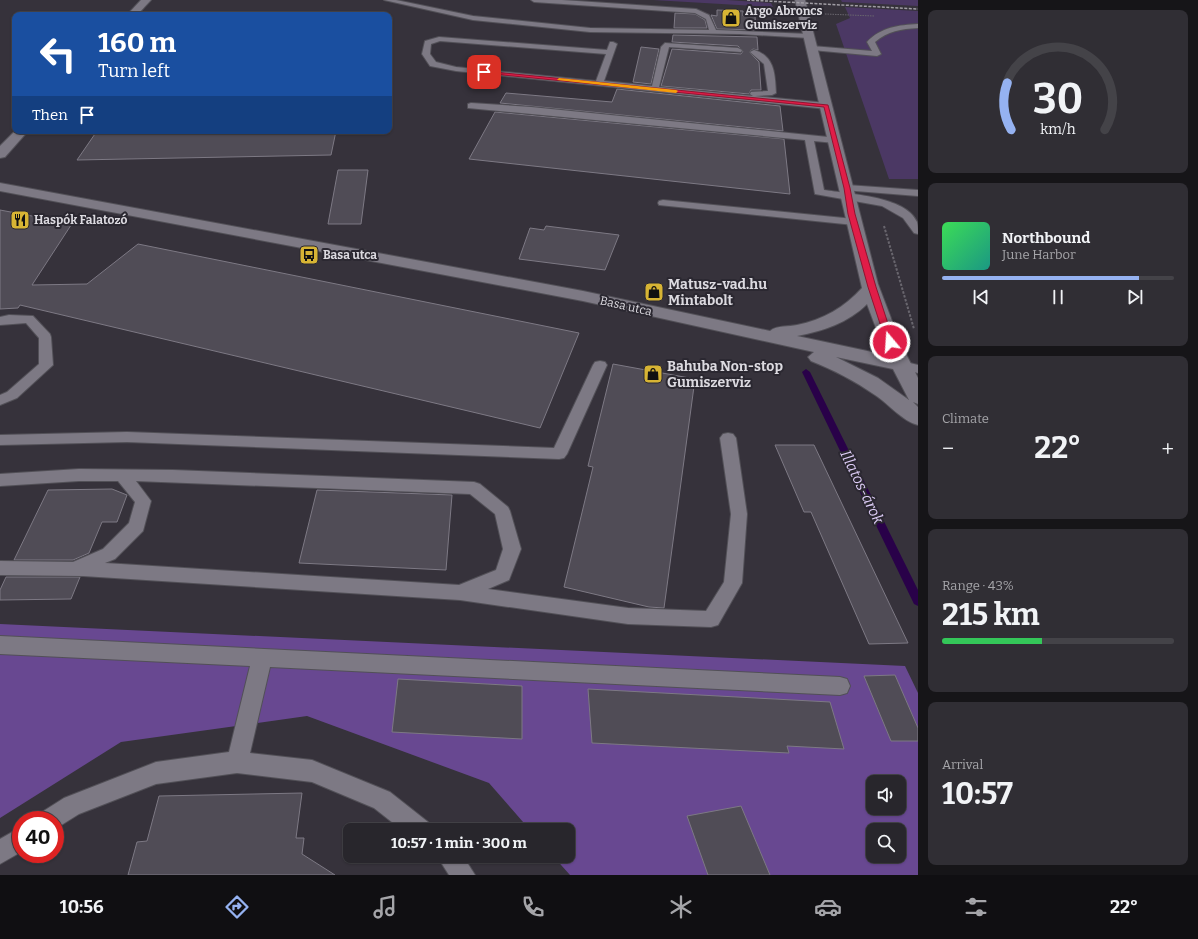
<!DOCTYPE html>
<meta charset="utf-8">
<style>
:root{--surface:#28262c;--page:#302e34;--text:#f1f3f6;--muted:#a5a5a9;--line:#444348;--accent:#95b2f1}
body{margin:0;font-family:Bitter,serif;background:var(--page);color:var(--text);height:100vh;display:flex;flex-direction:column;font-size:15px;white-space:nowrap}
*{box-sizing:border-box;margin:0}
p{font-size:13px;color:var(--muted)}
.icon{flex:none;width:22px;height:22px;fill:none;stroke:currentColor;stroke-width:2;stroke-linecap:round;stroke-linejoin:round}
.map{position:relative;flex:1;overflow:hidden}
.drawer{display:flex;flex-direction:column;gap:10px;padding:10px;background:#161518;width:280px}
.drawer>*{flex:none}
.top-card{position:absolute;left:12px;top:12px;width:380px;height:122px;border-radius:8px;box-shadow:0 1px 3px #0004,0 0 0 1px var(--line);background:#1a4fa0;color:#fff;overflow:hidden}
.controls{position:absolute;left:866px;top:775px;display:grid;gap:8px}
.controls a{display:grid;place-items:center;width:40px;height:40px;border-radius:8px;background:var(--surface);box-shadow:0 1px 3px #0004,0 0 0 1px var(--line);font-size:20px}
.speed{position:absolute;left:12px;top:811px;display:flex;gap:8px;font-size:20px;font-weight:700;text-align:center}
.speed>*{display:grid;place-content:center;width:52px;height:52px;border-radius:50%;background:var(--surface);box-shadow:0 1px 3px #0004,0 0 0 1px var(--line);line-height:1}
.speed .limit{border:6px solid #d22;background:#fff;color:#111}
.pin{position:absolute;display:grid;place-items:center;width:34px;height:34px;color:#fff;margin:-17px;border-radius:8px;box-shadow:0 2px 6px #0006}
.me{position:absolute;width:44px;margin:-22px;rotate:342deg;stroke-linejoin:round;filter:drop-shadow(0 0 3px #0008)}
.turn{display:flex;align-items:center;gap:14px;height:84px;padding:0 20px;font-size:18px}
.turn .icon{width:52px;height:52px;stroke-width:2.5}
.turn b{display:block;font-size:28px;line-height:34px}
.then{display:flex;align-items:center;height:38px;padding:0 20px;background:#0003;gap:8px;font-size:15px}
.big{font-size:30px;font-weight:700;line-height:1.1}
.drawer .card{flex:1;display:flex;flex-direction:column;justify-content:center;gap:6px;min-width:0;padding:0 14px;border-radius:8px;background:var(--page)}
.drawer .dial{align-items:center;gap:0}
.dial svg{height:104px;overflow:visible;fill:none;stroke:var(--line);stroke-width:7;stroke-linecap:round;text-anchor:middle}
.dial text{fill:var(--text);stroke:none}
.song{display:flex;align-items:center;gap:12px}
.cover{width:48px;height:48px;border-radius:6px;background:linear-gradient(135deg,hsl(130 70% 55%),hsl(170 70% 35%))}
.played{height:4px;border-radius:2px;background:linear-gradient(90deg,var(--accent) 85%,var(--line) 85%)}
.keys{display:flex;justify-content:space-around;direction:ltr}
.heat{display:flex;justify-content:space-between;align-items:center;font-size:22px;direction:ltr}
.charge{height:6px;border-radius:3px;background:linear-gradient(90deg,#34c759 43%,var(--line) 0)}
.trip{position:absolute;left:343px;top:823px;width:232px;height:40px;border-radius:8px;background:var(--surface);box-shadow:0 1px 3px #0004,0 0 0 1px var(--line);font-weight:700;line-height:40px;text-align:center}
.tab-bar{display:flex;height:64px;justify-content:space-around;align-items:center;background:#100f12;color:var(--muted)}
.tab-bar .icon{width:28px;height:28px}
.tab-bar .active{color:var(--accent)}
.tab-bar b{font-size:18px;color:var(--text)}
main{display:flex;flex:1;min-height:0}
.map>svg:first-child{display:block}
</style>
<main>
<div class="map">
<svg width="918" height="875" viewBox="0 0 918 875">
<rect width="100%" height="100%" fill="#36323b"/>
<g fill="#4b3864">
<polygon points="653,0 727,0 771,3 773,7"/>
<polygon points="841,0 918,0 918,6 842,2"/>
<polygon points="845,7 918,11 918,179 889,179 836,24 850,18"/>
</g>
<path fill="#684891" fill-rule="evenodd" d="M0,624L905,666L918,693V875H570L553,856H568V830H530L489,783L307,716L121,742L0,818ZM873,782H899V808H873ZM873,830H899V856H873Z"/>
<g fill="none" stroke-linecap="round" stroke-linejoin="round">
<polygon fill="#290149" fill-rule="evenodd" points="806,369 810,372 918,590 918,606 914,604 802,372"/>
</g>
<g fill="#504c56" stroke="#7d7984">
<polygon points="717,10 743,11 743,16 755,16 756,30 717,29 711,15 717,16"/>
<polygon points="675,13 695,14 705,20 707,28 674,28"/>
<polygon points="673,35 757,37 758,50 753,49 749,52 759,62 761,90 751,90 749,94 661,86 672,49 741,54 743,51 738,46 672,42"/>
<polygon points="641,47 659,49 651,84 633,82"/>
<polygon points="617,89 780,106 783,131 500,103 506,93 612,102"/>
<polygon points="495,112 784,139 790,194 469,159"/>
<polygon points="97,131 336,131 331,155 77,160"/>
<polygon points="338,170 368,170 361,224 328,224"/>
<polygon points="0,210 48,219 75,219 32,285 87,284 138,244 579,333 540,428 20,305 18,308 0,309"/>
<polygon points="546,226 619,235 605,270 519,259 530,228 544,230"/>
<polygon points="613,364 695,379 664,608 649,607 564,587 593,467 588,466"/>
<polygon points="775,445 814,445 908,643 869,644 811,512 804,512"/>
<polygon points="112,489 127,495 117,522 102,522 89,553 73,560 14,560 48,490"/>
<polygon points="317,490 452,495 446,570 299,563"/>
<polygon points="6,577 80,577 71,599 0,600 0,590"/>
<polygon points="895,675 918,728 918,741 891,741 864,676"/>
<polygon points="398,679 522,686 522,739 392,732"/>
<polygon points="588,689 830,702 844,749 787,746 789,753 592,743"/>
<polygon points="302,793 296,838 304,838 302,854 335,875 128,875 137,842 147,841 159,796"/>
<polygon points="741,806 770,875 708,875 687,816"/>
</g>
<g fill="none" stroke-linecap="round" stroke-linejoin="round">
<defs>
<g id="lane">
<polygon points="384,0 396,0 473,16 590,28 709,30 706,19 695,13 534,2 531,0 562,0 696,9 709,15 716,30 809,34 812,36 809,38 739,34 590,32 473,20"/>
<path d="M918,24V28C901,29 888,31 875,42L881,54L877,56L812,50L808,48L812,46L872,51L867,42C881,27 899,25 918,24Z"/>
<path d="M439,37L607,50L610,42H613L617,44L604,81L652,86L661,47L665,43L738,48L742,50L741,52L669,47L659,87L753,96L750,94L751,92L768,91L764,64L750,52L754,50C775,56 775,75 776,93L772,95L755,96L827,103L831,106L827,109L456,71L430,66L422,54L425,41ZM440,41L606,54L596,81L456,67L436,62L430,54L431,44Z"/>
<path d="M471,103L531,107L838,138L840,140L835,143L814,141L824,190C848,194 906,196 917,222C918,225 918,231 918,234L914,233L903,218L882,206L815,194L805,140L468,108V104Z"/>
<polygon points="847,185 918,190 918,196 843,190 842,188 843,186"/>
<polygon points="663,200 854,219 859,222 854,225 659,205 658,203 659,201"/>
<polygon points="9,315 33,316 50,334 51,337 53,365 17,398 0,405 0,395 7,392 39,364 39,338 26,323 0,325 0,317"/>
<polygon points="600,361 605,362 607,365 567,454 564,458 559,459 127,442 0,445 0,435 127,432 554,448 593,365 595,362"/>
<polygon points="902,361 918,365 918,373 897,368 895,365 897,362"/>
<path d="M728,433L733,434L736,438L747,514L742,583L718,625L711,627L628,624L460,600L83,576L0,575V561L73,562L103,549L129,523L135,502L118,481H79L0,486V474L79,469L173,470L474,482L480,484L508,507L510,511L521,549L509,580L488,589L628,608L706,611L724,582L731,514L720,438L723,434ZM136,481L470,494L495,514L503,549L496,570L459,585L105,563L115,559L143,531L151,501Z"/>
<polygon points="0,636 840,677 847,679 850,686 847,693 840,695 270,667 250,753 312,760 390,792 428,822 431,830 402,830 374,808 312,782 237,773 156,784 79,814 55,829 55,820 39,820 42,812 64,798 156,762 229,752 250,666 0,654"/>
<polygon points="21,827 21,852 0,864 0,839"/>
<polygon points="437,856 463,856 475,875 449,875"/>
</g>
<g id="street">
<polygon points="141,0 151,0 137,15 127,15"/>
<polygon points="15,131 28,131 5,157 0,158 0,146"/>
</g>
<path id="secondary" d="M795,0H805L878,284L900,342L918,378V404L913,402L918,407V425C902,421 889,404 875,395C855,381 834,370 811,361L808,357L814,352L583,301L0,191V183L583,291L770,331C777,325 789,327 797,325C823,320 845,307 862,288ZM867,304L886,355L797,336C823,331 848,323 867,304ZM836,357L893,369L909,400L878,378Z"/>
</defs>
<use href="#lane" stroke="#525057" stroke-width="2"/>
<use href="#street" stroke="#525057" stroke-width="2"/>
<use href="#secondary" stroke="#525057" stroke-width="2"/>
<polyline stroke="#69666e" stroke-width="1" stroke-dasharray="1.5 1" stroke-linecap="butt" points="825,14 874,16"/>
<polyline stroke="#69666e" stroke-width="2" stroke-dasharray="2.5 1.5" stroke-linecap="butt" points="884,226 914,329"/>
<use href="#lane" fill="#7d7984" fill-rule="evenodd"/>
<use href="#street" fill="#7d7984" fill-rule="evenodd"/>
<use href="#secondary" fill="#7d7984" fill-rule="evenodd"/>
<polyline stroke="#a19ea5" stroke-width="1.5" stroke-dasharray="3 1.5" stroke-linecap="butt" points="747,0 918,9"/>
</g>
<polygon fill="#e11d48" stroke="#92132f" points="484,71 828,105 850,188 855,214 876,287 894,342 890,344 886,342 868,287 848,214 844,188 824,107 483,73"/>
<polygon fill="#f59e0b" points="559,78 676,90 678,91 676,93 557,80"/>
<defs>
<symbol id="shop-square" viewBox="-11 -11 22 22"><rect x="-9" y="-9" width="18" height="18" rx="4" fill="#d7b434" stroke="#2b2831"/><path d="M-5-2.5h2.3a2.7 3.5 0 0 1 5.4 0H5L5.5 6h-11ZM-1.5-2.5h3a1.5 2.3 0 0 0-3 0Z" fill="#111"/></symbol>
<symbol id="restaurant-square" viewBox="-11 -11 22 22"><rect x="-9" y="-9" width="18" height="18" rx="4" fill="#d7b434" stroke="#2b2831"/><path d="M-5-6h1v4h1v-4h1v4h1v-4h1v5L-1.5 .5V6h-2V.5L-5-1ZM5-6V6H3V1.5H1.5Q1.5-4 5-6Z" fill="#111"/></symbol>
<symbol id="bus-square" viewBox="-11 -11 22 22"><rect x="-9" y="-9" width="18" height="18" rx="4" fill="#d7b434" stroke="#2b2831"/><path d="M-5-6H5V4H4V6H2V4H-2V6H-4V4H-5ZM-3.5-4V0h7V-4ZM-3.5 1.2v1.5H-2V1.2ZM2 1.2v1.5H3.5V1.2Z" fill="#111"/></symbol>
</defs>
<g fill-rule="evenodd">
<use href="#shop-square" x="720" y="7" width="22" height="22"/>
<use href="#restaurant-square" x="9" y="209" width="22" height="22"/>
<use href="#bus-square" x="298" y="244" width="22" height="22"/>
<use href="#shop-square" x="643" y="281" width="22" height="22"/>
<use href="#shop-square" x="642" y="363" width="22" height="22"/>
</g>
<g text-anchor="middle" stroke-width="4" stroke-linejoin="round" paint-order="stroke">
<g font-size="12" font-weight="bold" fill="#dcdae0" stroke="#2b2831" text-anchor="start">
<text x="745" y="15">Argo Abroncs<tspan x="745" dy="14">Gumiszerviz</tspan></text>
<text x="34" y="224">Haspók Falatozó</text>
<text x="323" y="259">Basa utca</text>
</g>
<g font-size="12" fill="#dcdae0" stroke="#2b2831">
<text transform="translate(626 306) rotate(13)" y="4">Basa utca</text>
</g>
<g font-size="14" font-weight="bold" fill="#dcdae0" stroke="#2b2831" text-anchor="start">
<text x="668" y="289">Matusz-vad.hu<tspan x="668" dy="16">Mintabolt</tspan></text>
<text x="667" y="371">Bahuba Non-stop<tspan x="667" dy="16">Gumiszerviz</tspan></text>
</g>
<g font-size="15" font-style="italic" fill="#decdf7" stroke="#2b2831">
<text transform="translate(862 487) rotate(64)" y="5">Illatos-árok</text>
</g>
</g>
</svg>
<div class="controls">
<a><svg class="icon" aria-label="sound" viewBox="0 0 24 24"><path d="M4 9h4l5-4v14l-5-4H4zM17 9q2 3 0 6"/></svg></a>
<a><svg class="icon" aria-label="search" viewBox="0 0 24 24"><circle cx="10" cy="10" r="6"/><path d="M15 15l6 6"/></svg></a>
</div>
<div class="speed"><div class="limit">40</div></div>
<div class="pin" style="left:484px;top:72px;background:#d93025"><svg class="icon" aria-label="arrive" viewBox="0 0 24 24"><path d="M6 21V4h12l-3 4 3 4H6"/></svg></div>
<svg class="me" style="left:890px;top:342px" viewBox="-20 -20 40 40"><circle r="17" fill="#e11d48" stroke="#fff" stroke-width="3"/><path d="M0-11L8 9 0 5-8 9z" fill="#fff"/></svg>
<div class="trip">10:57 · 1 min · 300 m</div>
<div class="top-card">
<div class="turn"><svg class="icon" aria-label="left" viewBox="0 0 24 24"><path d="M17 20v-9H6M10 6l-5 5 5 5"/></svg><div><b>160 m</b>Turn left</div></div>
<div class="then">Then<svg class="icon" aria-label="arrive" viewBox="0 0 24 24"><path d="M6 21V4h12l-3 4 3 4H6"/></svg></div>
</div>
</div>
<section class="drawer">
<div class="card dial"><svg viewBox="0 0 100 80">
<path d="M14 69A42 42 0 1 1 86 69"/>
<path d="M14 69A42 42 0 0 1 11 33" stroke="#95b2f1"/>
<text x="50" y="56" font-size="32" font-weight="700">30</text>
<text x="50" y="72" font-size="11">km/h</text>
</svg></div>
<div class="card">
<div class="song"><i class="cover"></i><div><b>Northbound</b><p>June Harbor</p></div></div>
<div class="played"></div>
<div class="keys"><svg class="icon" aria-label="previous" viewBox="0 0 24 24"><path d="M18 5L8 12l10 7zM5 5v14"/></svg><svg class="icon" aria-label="pause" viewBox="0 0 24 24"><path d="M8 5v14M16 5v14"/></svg><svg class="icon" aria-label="next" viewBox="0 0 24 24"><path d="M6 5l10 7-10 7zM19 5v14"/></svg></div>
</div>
<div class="card"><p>Climate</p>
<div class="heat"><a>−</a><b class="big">22°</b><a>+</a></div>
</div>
<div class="card"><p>Range · 43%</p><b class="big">215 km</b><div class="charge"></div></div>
<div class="card"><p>Arrival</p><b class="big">10:57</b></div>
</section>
</main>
<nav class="tab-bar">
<b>10:56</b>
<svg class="icon active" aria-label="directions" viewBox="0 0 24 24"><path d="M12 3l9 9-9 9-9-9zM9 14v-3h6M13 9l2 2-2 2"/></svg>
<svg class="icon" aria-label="music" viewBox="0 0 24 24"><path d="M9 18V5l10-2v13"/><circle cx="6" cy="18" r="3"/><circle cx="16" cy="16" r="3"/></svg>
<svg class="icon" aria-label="phone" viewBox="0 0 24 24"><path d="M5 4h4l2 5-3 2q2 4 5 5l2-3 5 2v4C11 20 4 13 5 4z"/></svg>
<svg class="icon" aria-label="climate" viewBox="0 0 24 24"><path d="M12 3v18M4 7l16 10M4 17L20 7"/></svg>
<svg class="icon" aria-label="car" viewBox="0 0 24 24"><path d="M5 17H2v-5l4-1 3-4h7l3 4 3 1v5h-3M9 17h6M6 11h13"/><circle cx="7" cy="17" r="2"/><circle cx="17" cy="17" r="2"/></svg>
<svg class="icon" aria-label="filters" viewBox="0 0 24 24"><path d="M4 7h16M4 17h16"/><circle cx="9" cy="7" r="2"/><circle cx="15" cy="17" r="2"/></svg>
<b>22°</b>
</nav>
